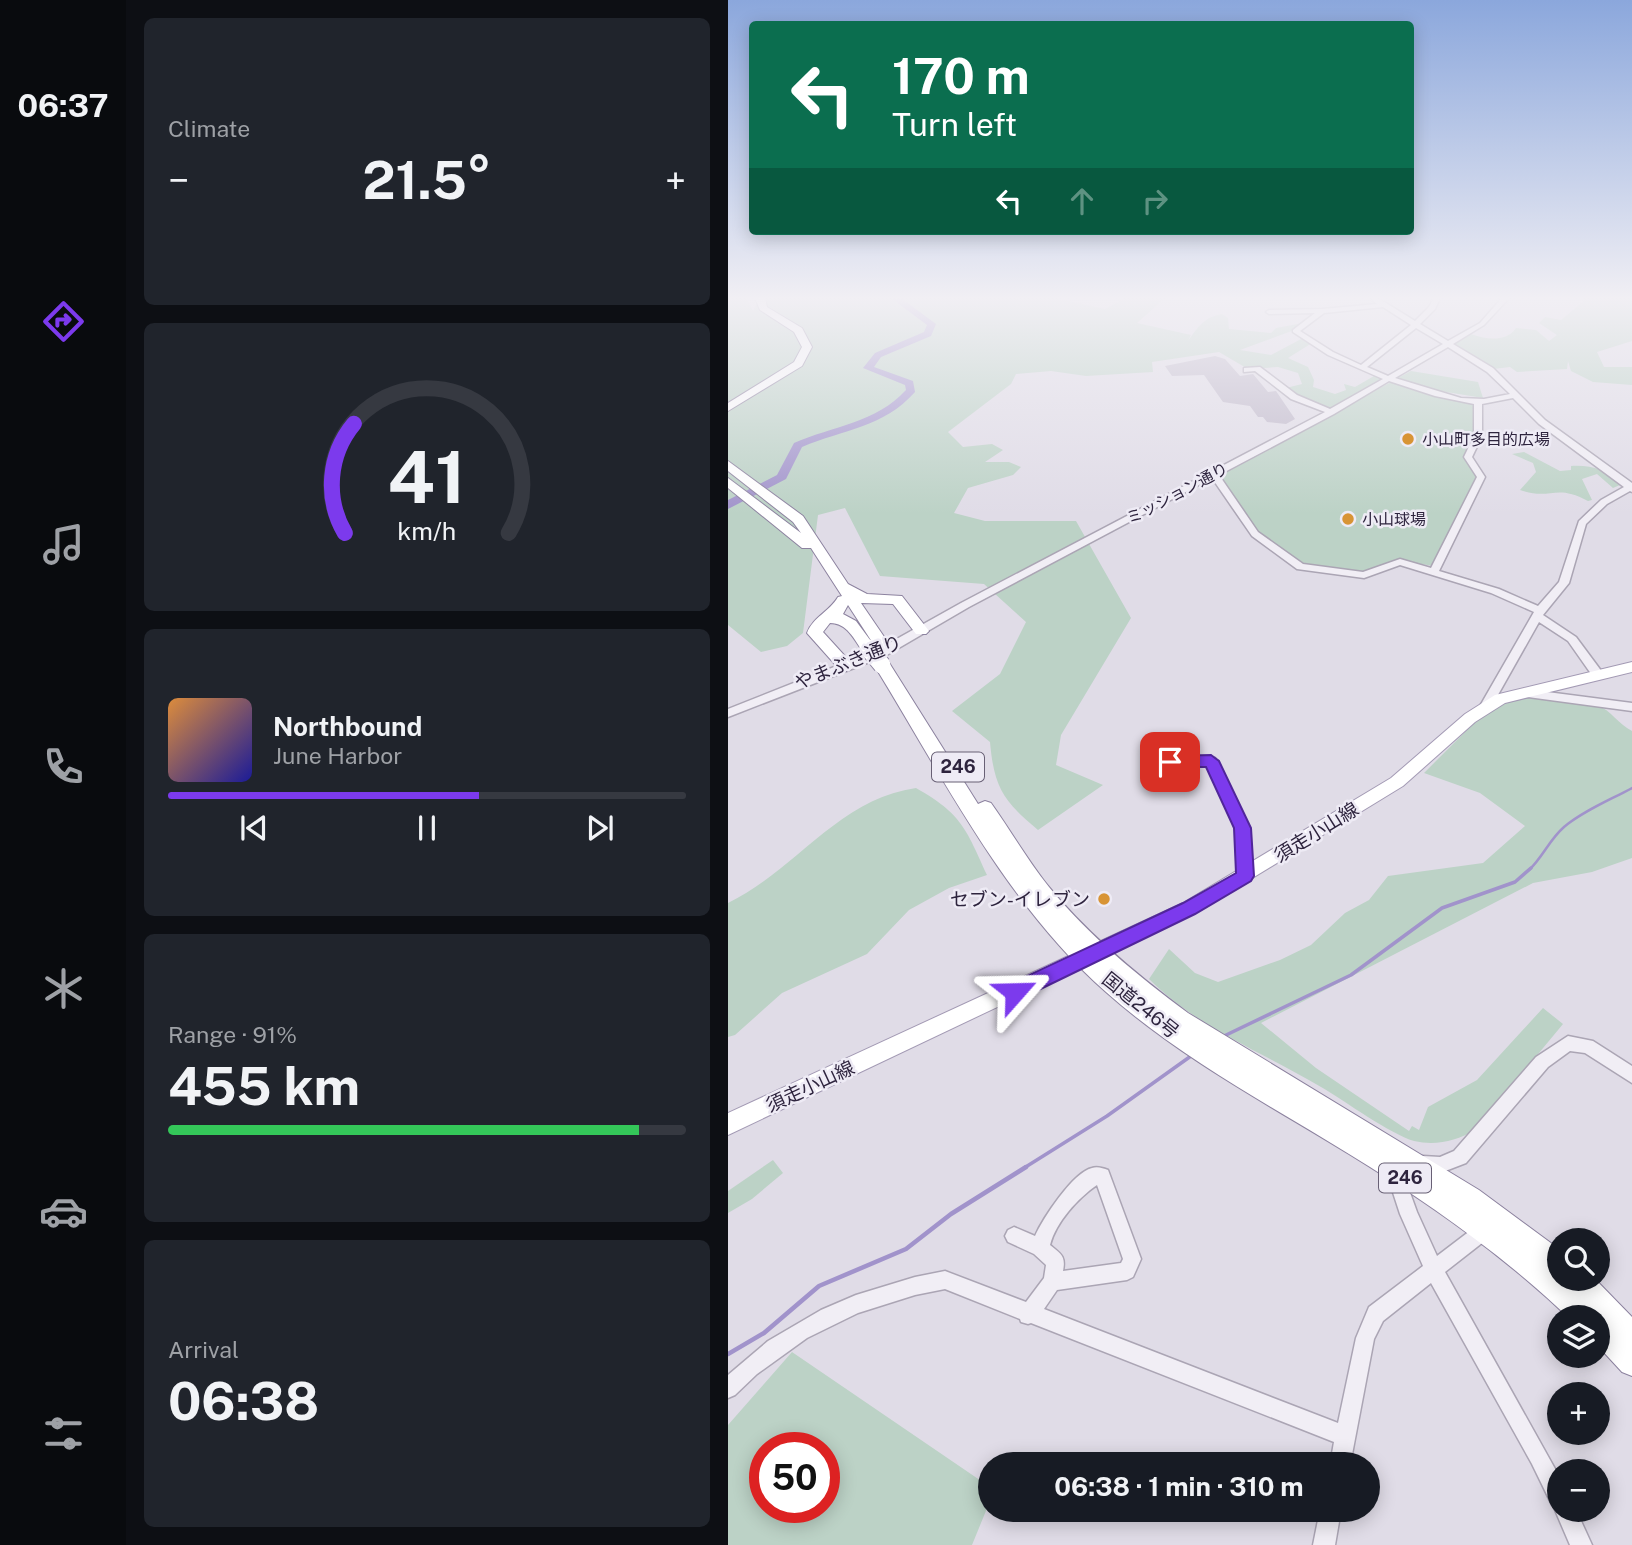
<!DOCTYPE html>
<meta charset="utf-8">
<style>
:root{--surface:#171b24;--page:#20242c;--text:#f1f3f6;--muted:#9ea1a6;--line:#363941;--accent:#7c3aed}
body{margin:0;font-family:"Public Sans","Noto Sans JP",sans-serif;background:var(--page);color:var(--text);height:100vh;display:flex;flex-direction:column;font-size:26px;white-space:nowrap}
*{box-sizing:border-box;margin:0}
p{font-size:23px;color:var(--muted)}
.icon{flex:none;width:38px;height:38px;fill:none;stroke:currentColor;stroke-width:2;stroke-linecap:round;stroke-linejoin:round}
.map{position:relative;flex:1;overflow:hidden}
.side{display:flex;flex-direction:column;gap:18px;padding:18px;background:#0d0f14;width:602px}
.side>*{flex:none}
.guide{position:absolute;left:21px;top:21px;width:665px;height:214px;border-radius:7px;box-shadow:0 4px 18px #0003;background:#0b6e4f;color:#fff;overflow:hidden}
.controls{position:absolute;left:819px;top:1228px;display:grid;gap:14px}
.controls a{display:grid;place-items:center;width:63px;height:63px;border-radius:50%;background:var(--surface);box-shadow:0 4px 18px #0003;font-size:35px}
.speed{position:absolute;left:21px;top:1432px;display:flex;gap:14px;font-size:35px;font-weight:700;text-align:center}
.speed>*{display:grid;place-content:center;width:91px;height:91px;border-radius:50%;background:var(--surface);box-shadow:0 4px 18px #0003;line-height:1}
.speed .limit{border:10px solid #d22;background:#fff;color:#111}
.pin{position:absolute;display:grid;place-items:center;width:60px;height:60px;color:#fff;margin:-30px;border-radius:14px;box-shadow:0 4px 10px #0006}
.me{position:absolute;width:77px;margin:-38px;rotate:65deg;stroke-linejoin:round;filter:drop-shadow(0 0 5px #0008)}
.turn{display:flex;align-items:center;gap:24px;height:147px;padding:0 28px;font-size:32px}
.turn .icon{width:91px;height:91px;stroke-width:2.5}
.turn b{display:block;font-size:49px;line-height:60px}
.lanes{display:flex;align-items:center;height:66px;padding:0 28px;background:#0003;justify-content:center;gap:35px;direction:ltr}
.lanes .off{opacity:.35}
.big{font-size:52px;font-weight:700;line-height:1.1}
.side .tile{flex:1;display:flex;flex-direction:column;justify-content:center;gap:10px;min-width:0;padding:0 24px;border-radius:10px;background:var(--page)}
.side .dial{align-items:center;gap:0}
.dial svg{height:182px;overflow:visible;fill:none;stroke:var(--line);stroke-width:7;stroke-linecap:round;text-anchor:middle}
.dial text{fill:var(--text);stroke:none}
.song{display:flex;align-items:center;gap:21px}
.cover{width:84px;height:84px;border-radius:10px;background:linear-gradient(135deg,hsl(30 70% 55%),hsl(240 70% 35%))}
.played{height:7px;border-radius:4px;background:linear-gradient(90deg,var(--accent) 60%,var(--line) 60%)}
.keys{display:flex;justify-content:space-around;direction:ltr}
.heat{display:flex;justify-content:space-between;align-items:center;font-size:38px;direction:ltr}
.charge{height:10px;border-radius:5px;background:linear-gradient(90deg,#34c759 91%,var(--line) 0)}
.trip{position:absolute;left:250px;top:1452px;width:402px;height:70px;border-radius:35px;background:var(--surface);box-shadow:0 4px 18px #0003;font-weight:700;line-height:70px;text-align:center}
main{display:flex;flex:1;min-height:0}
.dock{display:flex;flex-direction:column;width:126px;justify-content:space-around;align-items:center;background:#090b0e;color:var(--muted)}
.dock .icon{width:49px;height:49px}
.dock .active{color:var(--accent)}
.dock b{font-size:32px;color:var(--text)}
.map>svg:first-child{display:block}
</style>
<main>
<nav class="dock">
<b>06:37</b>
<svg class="icon active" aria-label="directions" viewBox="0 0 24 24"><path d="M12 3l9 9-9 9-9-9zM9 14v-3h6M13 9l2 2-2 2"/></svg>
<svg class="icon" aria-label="music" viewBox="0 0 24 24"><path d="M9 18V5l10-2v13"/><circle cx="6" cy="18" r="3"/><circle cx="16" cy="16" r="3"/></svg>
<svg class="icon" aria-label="phone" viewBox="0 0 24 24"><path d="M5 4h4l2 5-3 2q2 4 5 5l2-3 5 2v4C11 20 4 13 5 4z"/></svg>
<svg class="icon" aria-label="climate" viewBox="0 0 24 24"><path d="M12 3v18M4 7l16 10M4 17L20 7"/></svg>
<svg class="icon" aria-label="car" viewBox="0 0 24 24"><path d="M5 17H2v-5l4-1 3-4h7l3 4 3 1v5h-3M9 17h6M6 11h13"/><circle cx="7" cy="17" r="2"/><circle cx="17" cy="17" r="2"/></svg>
<svg class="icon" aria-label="filters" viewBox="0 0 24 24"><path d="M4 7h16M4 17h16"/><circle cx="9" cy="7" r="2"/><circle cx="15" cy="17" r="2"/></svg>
</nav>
<section class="side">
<div class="tile"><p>Climate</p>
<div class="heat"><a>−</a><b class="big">21.5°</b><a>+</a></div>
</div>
<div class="tile dial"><svg viewBox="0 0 100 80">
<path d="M14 69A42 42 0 1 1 86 69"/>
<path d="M14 69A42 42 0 0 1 18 21" stroke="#7c3aed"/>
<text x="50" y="56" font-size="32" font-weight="700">41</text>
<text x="50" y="72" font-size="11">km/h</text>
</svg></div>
<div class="tile">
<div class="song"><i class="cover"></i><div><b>Northbound</b><p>June Harbor</p></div></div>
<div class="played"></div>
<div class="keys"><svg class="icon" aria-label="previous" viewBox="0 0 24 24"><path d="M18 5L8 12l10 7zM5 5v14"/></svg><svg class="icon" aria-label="pause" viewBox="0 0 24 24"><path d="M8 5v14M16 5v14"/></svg><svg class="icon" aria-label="next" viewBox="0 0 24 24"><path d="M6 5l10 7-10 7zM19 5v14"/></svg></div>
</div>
<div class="tile"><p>Range · 91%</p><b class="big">455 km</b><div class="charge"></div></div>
<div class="tile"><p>Arrival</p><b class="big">06:38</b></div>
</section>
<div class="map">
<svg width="904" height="1545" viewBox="0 0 904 1545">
<rect width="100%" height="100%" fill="#e0dce7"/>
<g fill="#bcd2c6" fill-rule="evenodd">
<path d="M0,298H18L25,311L31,298H326L377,309L398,298H437L409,323L463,335L460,341C470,327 476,317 494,314L500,318L501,329L543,333L548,328L575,323L569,329L512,350L543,355L575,338L584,343L560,358L580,367L586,380L585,387L607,394L618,390L616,384L627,387L646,376L657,380L601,411L571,401L558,388L574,384L570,373L550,367L520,369L491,352L424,362L425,372L358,376L323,371L288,374L283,384L220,432L235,447L264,444L275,450L257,462H281L293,467L285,475L240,488L226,513L257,521H348L403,618L333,735L328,765L375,785L310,830C275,801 266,787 262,742L224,711L272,674L298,622L256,584L152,576L117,508L90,515L75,633L59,646L33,652L0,625Z"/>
<path d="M854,298H904V341L869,352L876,367H904V385L865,382L843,371L840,361L839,369L789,372L782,367L765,369L718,344L743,334C757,339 778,343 788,328L808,330L821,341L829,335L811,323L817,317L833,320L857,300Z"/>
<polygon points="683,371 750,382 755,398 700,389 668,379"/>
<polygon points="663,382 747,404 746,438 737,457 749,476 705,566 671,560 635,573 573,564 530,533 492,475"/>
<path d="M796,452L832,471L843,470V466C864,465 878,469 892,485L885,488L869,474L854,479L864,500L860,501C827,483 823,501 792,490L808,472L805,463L784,454Z"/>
<path d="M797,697C818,699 849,697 869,705C884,711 890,724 904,731V858L864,872L805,883L533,1023L588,1068L681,1131L684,1126L691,1130L700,1107L749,1080L815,1008L835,1024L747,1130C728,1141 708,1146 686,1141C662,1134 617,1101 593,1087C534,1052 470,1028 421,979L441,949L467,973L490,982L552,960L583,945L617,913L641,900L660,876L755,863L797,826L752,793L696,773L761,708Z"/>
<path d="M188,788C234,814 238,829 259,875L221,888L181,910L139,954L54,993L7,1035L0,1037V903C67,871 110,799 188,788Z"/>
<polygon points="45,1160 55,1173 24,1199 0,1213 0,1191"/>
<path d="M64,1352L262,1487V1501L244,1545H0V1425ZM37,1447H96V1507H37Z"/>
</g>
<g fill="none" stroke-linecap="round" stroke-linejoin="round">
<path stroke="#a193cb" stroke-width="2.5" d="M801,870C815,857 821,840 836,827C855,811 882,800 904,788"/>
<g stroke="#a193cb" stroke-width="3.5">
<polyline points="496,1036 623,975 714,908 787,882 803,868"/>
<polyline points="296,1168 379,1116 463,1056"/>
</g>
<polyline stroke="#a193cb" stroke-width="4.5" points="0,1354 36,1333 91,1286 178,1249 223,1214 298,1167"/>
<path fill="#a193cb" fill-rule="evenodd" d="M163,298H173L208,324L203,336L153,357L146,367L185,381L187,392C155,428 116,429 74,447L58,479L0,509V500L49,475L66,443C105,426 148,423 178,390L177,385L135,368L147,353L196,332L199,325Z"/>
</g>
<polygon fill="#bfb8ca" points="487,356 497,359 512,376 525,374 540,392 548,391 567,419 558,424 539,422 535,417 530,417 522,406 495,402 476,375 444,376 437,366"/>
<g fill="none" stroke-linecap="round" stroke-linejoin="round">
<defs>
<g id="minor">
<path d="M642,298H650L687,321L701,307L706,298H712L707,309L692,324L720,341L752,323L774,298H781L756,325L725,344L765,368L817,420L904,483V492L902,491L879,504L858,524L841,583L815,615L848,637L874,672L876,675L874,678H866L840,641L811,622L762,709H754L752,706L806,612L763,593L672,565L636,578L569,569L524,536L484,478L241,607L157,656L0,717V709L149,650L233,603L597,412L563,399L527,371L516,372V368L532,367L569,395L602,409L655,379L600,355L565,332V330L587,313L541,314L538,312L541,310L594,309L649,304ZM655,307L683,325L633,365L605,352L572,331L596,313ZM688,328L715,344L660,376L639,367ZM720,347L759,372L782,394L756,399L733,398L667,378ZM661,381L707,396L746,404V436L736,457L749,477L703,568L672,559L635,572L575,564L530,532L491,475L606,414ZM785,398L811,424L896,487L873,500L851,521L831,582L810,606L771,589L711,571L757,477L744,457L754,436V404Z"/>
<polygon points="796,689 904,703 904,711 792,696 790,693"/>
<polygon points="421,752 442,758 487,758 520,828 524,876 522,880 517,882 512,880 510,876 508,828 479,766 442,766 417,759 415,756 417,753"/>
<polygon points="840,1036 865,1041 904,1066 904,1083 857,1053 842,1051 820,1067 738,1163 712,1173 695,1172 689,1170 687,1164 689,1158 695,1156 712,1157 726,1151 808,1057"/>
<path d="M666,1163L672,1165L689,1212L709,1256L751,1224L757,1221L763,1224L766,1230L763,1236L717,1272L831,1476V1510H848L864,1545H842L827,1510L828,1507L824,1505L804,1464L703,1283L655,1321L646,1339L622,1465H602L606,1442L303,1323L300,1324L293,1322L292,1319L217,1289L187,1295L130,1313L79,1338L29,1374L7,1395L0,1398V1375L40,1341L93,1310L128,1295L187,1277L217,1271L298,1302L316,1278L318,1265L306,1254L280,1242L277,1236L280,1230L286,1227L307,1236C314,1220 345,1172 364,1168C369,1166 375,1168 380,1170L413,1259L405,1277L399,1280L329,1290L316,1309L610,1423L628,1338L641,1307L695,1266L672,1214L658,1171L660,1165ZM369,1185L395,1259L393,1263L335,1271C338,1256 333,1254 322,1245C328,1222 350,1198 369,1185Z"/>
<polygon points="592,1510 613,1510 607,1545 585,1545"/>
</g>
<polygon id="major" points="904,662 904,672 777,703 747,722 675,786 467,913 0,1135 0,1113 455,903 663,778 737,714 767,695"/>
<g id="highway">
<polygon points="27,298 37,298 39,307 74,328 84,347 74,366 0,411 0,403 66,362 74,347 66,332 32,310"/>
<path d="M0,461L75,516L120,584L139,594L174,596L201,631L198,634H188L165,604L133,603L161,644L158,648H148L120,605L115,614L128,621L148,648L145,652H135C126,639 119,623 102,623L95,632L126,666L118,671L112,670L79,633C85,617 101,612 110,597L114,596L83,548H74L0,488V478L73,533L65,522L0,471Z"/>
<path d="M154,660L160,661L250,804L257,801L263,803C283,831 300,861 321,887C360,935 410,976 460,1013L751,1190L831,1249V1279H867L904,1317V1376L894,1372L870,1346V1318H841C774,1254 699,1202 621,1154C538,1103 451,1057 378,992C278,904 215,777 146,665Z"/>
</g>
</defs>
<use href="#minor" stroke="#aba5b4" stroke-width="3"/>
<use href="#major" stroke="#a39ab4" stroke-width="2"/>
<use href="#highway" stroke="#8c829f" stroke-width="2"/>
<use href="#minor" fill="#f1eef5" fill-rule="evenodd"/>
<use href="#major" fill="#fff" fill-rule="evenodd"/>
<use href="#highway" fill="#fff" fill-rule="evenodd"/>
<defs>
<polyline id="highway-bridge" points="140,648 154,665"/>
</defs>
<use href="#highway-bridge" stroke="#8c829f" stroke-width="19" stroke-linecap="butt"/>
<use href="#highway-bridge" stroke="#fff" stroke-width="17"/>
</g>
<linearGradient id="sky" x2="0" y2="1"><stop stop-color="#8ba7dc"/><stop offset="0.58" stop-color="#f1eff4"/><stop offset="1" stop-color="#f1eff4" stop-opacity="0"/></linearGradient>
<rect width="904" height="514" fill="url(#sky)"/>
<polygon fill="#7c3aed" stroke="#51269a" stroke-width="2" points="483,755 491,761 523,828 526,876 523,881 467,914 294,998 287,1000 280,998 278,992 280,985 455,903 508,873 506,828 478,767 442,767 435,762 442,756"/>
<g fill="#d89435" stroke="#eeebf5" stroke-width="2.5">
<circle cx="680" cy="439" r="7"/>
<circle cx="620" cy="519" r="7"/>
<circle cx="376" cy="899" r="7"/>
</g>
<g text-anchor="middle" stroke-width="5" stroke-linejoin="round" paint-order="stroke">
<g font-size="16" fill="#2e243e" stroke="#eeebf5" text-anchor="start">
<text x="694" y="445">小山町多目的広場</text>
<text x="634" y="525">小山球場</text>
</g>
<g font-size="16" fill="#2e243e" stroke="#eeebf5">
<text transform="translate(449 493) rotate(-28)" y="6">ミッション通り</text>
</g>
<g fill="#eeebf5" stroke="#686075" stroke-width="2">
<rect x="204" y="752.5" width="52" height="29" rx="5"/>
<rect x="651" y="1163.5" width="52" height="29" rx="5"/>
</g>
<g font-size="18" font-weight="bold" fill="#2e243e">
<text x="230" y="773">246</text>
<text x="677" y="1184">246</text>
</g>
<g font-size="19" fill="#2e243e" stroke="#eeebf5">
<text transform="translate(120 662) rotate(-22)" y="7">やまぶき通り</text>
<text transform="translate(588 832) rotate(-32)" y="7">須走小山線</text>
<text transform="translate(413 1005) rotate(39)" y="7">国道246号</text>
<text transform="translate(82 1086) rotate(-25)" y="7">須走小山線</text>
</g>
<g font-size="19" fill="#2e243e" stroke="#eeebf5" text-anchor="end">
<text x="362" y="906">セブン-イレブン</text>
</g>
</g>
</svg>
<div class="controls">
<a><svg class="icon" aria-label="search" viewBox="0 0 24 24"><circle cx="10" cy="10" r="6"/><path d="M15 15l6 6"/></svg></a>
<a><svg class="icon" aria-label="layers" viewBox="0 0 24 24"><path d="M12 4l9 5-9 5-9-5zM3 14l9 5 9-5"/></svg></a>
<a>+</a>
<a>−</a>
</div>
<div class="speed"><div class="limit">50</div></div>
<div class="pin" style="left:442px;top:762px;background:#d93025"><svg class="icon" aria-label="arrive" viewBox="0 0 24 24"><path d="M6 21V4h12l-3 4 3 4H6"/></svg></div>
<svg class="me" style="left:287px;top:992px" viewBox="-20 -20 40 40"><path d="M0-17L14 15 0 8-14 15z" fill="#7c3aed" stroke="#fff" stroke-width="4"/></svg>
<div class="trip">06:38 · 1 min · 310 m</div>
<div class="guide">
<div class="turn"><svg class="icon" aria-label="left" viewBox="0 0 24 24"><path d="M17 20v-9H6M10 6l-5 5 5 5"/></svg><div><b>170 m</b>Turn left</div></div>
<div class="lanes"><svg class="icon" aria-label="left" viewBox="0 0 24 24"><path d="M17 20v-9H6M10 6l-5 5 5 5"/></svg><svg class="icon off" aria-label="ahead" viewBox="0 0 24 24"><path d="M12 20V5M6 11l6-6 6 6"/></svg><svg class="icon off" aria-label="right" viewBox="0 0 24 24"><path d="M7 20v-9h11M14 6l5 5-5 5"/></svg></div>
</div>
</div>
</main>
